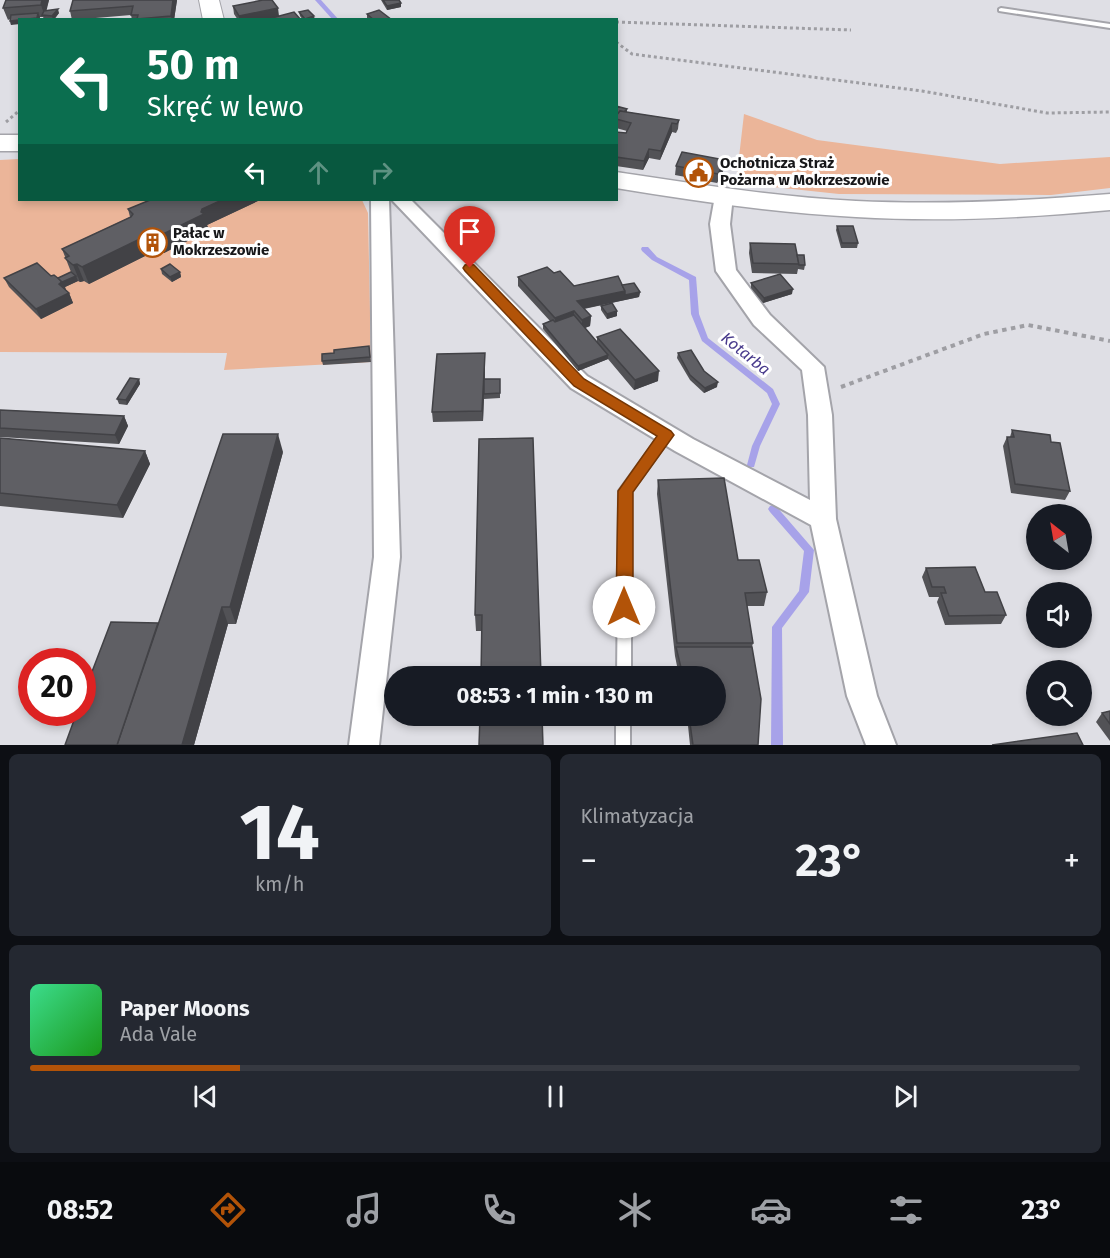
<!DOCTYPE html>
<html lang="pl">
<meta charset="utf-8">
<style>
:root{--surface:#171b24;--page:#242831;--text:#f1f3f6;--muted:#9ea1a6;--line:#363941;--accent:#b25308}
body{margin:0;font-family:"Fira Sans",sans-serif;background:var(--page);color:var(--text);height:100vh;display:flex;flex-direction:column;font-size:22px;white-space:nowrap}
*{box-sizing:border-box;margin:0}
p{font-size:20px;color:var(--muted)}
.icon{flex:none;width:33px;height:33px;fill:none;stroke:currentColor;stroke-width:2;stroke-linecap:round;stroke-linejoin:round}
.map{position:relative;height:745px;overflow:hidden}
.panel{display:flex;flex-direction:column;gap:9px;padding:9px;background:#0d0f14;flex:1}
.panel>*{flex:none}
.guide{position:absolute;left:18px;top:18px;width:600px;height:183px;border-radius:0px;box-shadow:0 3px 9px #0003;background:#0b6e4f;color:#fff;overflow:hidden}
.needle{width:39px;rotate:329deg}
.buttons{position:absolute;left:1026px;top:504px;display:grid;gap:12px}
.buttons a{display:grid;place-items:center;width:66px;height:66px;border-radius:50%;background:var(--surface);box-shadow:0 3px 9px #0003;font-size:30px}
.speed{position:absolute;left:18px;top:648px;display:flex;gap:12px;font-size:30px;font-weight:700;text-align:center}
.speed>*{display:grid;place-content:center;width:78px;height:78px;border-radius:50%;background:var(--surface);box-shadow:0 3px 9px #0003;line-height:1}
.speed .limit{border:9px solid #d22;background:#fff;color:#111}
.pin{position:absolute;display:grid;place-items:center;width:51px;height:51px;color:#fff;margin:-62px -26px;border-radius:50% 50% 50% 0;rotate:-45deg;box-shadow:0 0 6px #0007}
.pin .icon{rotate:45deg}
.me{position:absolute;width:66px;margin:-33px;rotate:0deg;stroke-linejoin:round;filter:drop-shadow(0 0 4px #0008)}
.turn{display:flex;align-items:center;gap:21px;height:126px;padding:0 30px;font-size:27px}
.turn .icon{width:78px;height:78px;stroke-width:2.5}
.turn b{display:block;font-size:42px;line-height:51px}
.lanes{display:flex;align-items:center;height:57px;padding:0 30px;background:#0003;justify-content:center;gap:30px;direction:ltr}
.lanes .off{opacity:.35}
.big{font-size:45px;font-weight:700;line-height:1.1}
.panel .tile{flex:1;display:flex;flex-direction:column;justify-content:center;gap:9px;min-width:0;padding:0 21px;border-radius:9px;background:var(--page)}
.panel .dial{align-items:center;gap:0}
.dial b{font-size:78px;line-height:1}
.song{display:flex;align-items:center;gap:18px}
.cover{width:72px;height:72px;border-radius:9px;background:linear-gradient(135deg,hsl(150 70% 55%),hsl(120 70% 35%))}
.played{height:6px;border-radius:3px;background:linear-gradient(90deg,var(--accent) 20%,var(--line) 20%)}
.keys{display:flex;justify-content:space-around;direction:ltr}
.heat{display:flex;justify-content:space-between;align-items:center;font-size:33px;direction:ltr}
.panel .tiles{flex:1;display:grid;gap:9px;grid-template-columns:1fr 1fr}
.tile:last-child{grid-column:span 2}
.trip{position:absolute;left:384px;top:666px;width:342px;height:60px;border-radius:30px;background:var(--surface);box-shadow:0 3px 9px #0003;font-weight:700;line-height:60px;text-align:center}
.dock{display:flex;height:96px;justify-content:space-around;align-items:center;background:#090b0e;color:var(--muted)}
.dock .icon{width:42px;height:42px}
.dock .on{color:var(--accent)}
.dock b{font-size:27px;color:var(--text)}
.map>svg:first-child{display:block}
</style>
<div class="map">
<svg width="1110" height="745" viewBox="0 0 1110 745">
<rect width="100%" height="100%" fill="#dfdfe5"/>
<g fill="#ebb599">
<polygon points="744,114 817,140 1000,164 1110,157 1110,188 1051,195 839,194 736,183"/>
<polygon points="19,159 20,200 362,200 368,213 371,362 224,370 227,353 0,352 0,160"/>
</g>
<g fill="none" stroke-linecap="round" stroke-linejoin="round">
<g fill="#a7a2e9" fill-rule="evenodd">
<polygon points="315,0 321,0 339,20 333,20"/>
<polygon points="642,247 648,247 657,257 696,277 699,314 708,338 773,389 780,404 760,446 754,467 748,467 747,465 752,446 772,404 767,393 702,341 691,314 689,280 652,260 642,251 641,249"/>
<polygon points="773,505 776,506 814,550 809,592 782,628 783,745 771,745 772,627 799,591 804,551 770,512 768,509 770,506"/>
</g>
<defs>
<g id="lane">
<polygon points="1001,8 1110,24 1110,28 999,11 999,9"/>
<polygon points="666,431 670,432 672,435 670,438 631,492 631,676 617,676 619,491 662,432"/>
<rect x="616" y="716" width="14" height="29"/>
</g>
<g id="street">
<polygon points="724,190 731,192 733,196 730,224 736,270 770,315 824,367 832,415 836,519 877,696 896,745 866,745 847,696 811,525 675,451 571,388 392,200 411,200 587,376 693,439 810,500 808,415 802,370 754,325 716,271 710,224 715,196 717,192"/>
<polygon points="371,200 389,200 400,557 379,745 349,745 374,557"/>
</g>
<polygon id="secondary" points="199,0 219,0 224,20 203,20"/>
<g id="primary">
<rect x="0" y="135" width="20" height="16"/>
<path d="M616,172C696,184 775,197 856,201C941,205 1025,201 1110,194V210C1025,218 941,222 856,217C775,213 696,201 616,188Z"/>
</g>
</defs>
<use href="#lane" stroke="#a4a4aa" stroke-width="4"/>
<use href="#street" stroke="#a4a4aa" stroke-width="4"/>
<use href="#secondary" stroke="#a4a4aa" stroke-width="2"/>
<use href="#primary" stroke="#a4a4aa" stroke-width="3"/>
<g stroke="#9e9ea3" stroke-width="3" stroke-dasharray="3 3" stroke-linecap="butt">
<polyline points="616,22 851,30"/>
<polyline points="616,42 632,54 922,91 1047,113 1110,112"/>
<polyline points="6,122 20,110"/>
</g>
<polyline stroke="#9e9ea3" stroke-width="4" stroke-dasharray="4.5 4.5" stroke-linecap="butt" points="841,387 984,334 1028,325 1110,341"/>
<use href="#lane" fill="#fff" fill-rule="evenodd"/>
<use href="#street" fill="#fff" fill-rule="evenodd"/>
<use href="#secondary" fill="#fff" fill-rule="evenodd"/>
<use href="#primary" fill="#fff" fill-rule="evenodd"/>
</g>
<g fill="#525256">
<polygon points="49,0 46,10 59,13 54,20 44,19 43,17 40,17 39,20 20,20 11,25 10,19 8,20 3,8"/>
<polygon points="177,0 174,20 132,20 131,15 72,20 70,11"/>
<polygon points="381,0 399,0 401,3 401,7 387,10"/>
<polygon points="233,6 279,16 301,20 273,20 272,18 276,17 262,20 238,20 234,14"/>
<polygon points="299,12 315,20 303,20 300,16"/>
<polygon points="367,14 392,20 369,20 367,18"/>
<polygon points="616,106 627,109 627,112 679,120 678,129 676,133 672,132 660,160 649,158 643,170 616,166 616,132 626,133 627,131 616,128"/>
<polygon points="676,166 724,169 717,183 675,175"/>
<polygon points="150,200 260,200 207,225 209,230 164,253 157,250 89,284 84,281 80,282 78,281 65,287 66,290 69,293 73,303 41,319 9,287 4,278 58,278 71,272 62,249 130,217 128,209"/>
<polygon points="837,226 858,243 857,248 841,248 836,230"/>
<polygon points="750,243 797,255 805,265 804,270 798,269 797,274 752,273 749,253"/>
<polygon points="161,269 180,272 181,277 172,282 162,274"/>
<polygon points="554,273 574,286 622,285 640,292 639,297 584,309 591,316 590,326 585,328 597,342 597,337 658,381 634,390 608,359 578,371 543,329 543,324 550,321 518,286 518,277"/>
<polygon points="751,283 792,294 763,303 751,288"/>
<polygon points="601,306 617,316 607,319 601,310"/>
<polygon points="369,346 371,362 323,365 322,361 334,353"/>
<polygon points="678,353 704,371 717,387 704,393 690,380 677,358"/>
<polygon points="485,362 485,379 500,379 500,398 484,399 484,398 483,421 433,422 432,412"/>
<polygon points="139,379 140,384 127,405 119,404 117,399"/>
<polygon points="0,410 124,416 128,426 119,444 0,437"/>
<polygon points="1012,430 1051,442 1070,491 1065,500 1011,493 1003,446 1007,437 1010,437"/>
<polygon points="0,438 145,451 150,464 123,518 0,506"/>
<polygon points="479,439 541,676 482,631 476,631 475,615"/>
<polygon points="283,452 236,624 228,624 194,745 65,745 158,623"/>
<polygon points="658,480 738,560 767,592 764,606 747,606 753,643 752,647 758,745 690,745 687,716 716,716 716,676 679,676 675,656 657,494"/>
<polygon points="926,568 985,592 1006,615 1001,624 945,625 937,602 939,597 929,597 922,577"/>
<polygon points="1110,711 1110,741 1096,722 1102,713"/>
</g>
<g fill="#424246">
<polygon points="42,0 49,0 45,17 41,5"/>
<polygon points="173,0 177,0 174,20 172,20 171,16"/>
<polygon points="401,3 401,7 387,10 387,6"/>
<polygon points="278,8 279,16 262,20 239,20 239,16"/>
<polygon points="58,9 59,13 53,20 52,16"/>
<polygon points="38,13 40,17 39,20 23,20"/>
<polygon points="314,16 315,20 305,20 305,19"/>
<polygon points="20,20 20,24 11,25 10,21"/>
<polygon points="672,123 672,132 660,160 661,151"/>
<polygon points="649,149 649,158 643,170 644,161"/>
<polygon points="725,160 724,169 717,183 718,174"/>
<polygon points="222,200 260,200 207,225 209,230 164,253 159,236 201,212 202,209"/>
<polygon points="152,233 157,250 89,284 82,267"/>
<polygon points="77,264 84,281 80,282 73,265"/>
<polygon points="180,272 181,277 172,282 170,277"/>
<polygon points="76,276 78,281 65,287 66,291 59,284"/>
<polygon points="793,289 792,294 763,303 764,298"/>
<polygon points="625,291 640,292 639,297 577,310 577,301"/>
<polygon points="69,293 73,303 41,319 36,309"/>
<polygon points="574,311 574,320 555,327 555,318"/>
<polygon points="617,311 617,316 607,319 607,314"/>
<polygon points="591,316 590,326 582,329 582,320"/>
<polygon points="485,353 485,362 483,421 482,411"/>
<polygon points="608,355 608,359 578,371 578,366"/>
<polygon points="659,371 658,381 634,390 635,380"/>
<polygon points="139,379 140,384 127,405 126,400"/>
<polygon points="718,382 717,387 704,393 705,388"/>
<polygon points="124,416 128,426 119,444 115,435"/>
<polygon points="278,434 283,452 236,624 230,607"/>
<polygon points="145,451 150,464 123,518 117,505"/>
<polygon points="222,607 228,624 194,745 182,745"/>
</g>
<g fill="#5f5f64" stroke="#424246" stroke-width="1.5">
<polygon points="6,0 42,0 41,5 3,8"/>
<polygon points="73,0 173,0 171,16 137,19 138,15 131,15 133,6 70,11"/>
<polygon points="263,0 272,0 278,8 239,16 233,6"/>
<polygon points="383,0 399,0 401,3 387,6"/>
<polygon points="58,9 52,16 42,15 44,11"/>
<polygon points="308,10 314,16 305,19 299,12"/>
<polygon points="379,10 392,20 374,20 367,14"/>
<polygon points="294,12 301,20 274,20 272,18"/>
<polygon points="38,13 37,18 10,21 11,15"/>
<polygon points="616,106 627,109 624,112 620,111 617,115 616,115"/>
<polygon points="620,111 679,120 677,124 672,123 661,151 649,149 644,161 616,157 616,132 626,133 631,123 616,119 616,116"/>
<polygon points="682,152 725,160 718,174 676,166"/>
<polygon points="150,200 222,200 202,209 201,212 204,214 159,236 152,233 82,267 77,264 73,265 67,260 65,258 69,256 62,249 131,217 133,214 128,209"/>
<polygon points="837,226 853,226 858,243 842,243"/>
<polygon points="750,243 795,244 799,264 753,263"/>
<polygon points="797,255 804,255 805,265 799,265"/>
<polygon points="37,263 51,276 54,275 59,279 62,282 59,284 69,293 36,309 4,278"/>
<polygon points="170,264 180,272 170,277 161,269"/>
<polygon points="547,267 554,273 560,271 574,286 618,276 625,291 577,301 591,316 582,320 574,311 555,318 518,277"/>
<polygon points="71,272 76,276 60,283 62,282 58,278"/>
<polygon points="780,274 793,289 764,298 751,283"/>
<polygon points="634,283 640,292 625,295 625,291 622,285"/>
<polygon points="612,303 617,311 607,314 601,306"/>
<polygon points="574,315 608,355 578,366 543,324 553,320 555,322"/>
<polygon points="620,329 659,371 635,380 597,337"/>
<polygon points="369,346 370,357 322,361 322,354 334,353 334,350"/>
<polygon points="691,350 704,371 718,382 705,388 690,375 678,353"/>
<polygon points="485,353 482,411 432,412 437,354"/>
<polygon points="130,378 139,379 126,400 117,399"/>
<polygon points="484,379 500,379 500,393 484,394"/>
<polygon points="0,410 124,416 115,435 0,428"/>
<polygon points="1012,430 1050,435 1051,442 1060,443 1070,491 1015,484 1007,437 1014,437"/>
<polygon points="223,434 278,434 230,607 222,607 182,745 117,745"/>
<polygon points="0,438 145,451 117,505 0,493"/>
<polygon points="533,438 541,676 481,676 482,615 475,615 479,439"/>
<polygon points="724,478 738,560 759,560 767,592 745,593 753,643 677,643 658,480"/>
<polygon points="975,567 985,592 997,592 1006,615 949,616 941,593 946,593 944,587 932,587 926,568"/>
<polygon points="111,622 158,623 117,745 65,745 77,712 82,712 82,698"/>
<polygon points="676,647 752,647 761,699 758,745 693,745 689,716 716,716 716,676 683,676"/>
<polygon points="1110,711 1110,724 1102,713"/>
<polygon points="480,716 542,716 543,745 479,745"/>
<polygon points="1077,733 1083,745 992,745"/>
</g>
<polygon fill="#b25308" stroke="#743605" stroke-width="1.5" points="470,264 474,265 584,379 671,431 674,435 633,492 633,607 630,612 624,614 618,612 616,607 618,491 657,436 574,386 465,271 463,268 465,265"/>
<defs>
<symbol id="civic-ring" viewBox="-11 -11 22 22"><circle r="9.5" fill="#fff" stroke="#b25308" stroke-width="1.5"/><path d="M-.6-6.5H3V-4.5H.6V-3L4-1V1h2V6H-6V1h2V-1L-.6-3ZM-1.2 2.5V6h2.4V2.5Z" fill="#b25308"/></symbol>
<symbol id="building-ring" viewBox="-11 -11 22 22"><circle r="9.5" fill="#fff" stroke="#b25308" stroke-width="1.5"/><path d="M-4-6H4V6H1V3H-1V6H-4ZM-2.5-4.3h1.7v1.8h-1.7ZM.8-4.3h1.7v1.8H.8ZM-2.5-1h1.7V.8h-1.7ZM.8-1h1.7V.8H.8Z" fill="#b25308"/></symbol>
</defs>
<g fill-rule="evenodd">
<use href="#civic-ring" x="682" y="156" width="33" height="33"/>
<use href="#building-ring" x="136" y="226" width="33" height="33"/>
</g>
<g text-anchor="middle" stroke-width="6" stroke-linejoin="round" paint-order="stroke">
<g font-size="15" font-weight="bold" fill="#171719" stroke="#fff" text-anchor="start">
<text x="720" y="168">Ochotnicza Straż<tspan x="720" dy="17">Pożarna w Mokrzeszowie</tspan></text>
<text x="173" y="238">Pałac w<tspan x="173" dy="17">Mokrzeszowie</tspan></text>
</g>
<g font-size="16" font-style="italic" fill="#483a8c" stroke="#fff">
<text transform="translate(746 353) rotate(39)" y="6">Kotarba</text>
</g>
</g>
</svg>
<div class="buttons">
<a><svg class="needle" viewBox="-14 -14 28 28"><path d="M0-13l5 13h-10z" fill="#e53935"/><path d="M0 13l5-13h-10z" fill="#9ea1a6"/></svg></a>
<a><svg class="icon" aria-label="sound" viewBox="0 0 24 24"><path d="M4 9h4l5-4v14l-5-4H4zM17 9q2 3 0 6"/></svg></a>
<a><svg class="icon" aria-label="search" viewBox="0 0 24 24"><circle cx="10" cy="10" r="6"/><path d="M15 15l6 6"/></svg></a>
</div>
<div class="speed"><div class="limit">20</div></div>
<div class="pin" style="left:470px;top:268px;background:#d93025"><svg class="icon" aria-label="arrive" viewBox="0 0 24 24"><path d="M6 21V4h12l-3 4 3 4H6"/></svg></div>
<svg class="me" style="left:624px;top:607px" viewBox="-20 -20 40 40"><circle r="19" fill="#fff"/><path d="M0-13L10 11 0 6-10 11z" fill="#b25308"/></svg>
<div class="trip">08:53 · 1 min · 130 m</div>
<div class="guide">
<div class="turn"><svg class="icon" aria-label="left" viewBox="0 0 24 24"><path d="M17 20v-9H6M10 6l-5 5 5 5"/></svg><div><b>50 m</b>Skręć w lewo</div></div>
<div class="lanes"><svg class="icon" aria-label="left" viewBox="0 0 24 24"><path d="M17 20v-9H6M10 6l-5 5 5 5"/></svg><svg class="icon off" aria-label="ahead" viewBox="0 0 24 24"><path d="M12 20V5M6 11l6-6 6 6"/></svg><svg class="icon off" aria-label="right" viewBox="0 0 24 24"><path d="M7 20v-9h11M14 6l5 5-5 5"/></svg></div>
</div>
</div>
<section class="panel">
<div class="tiles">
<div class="tile dial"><b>14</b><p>km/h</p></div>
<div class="tile"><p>Klimatyzacja</p>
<div class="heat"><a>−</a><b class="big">23°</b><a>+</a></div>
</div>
<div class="tile">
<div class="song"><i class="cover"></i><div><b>Paper Moons</b><p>Ada Vale</p></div></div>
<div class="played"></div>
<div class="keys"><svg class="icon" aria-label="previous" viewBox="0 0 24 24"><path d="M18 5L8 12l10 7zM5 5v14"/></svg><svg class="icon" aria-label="pause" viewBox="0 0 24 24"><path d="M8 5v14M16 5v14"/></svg><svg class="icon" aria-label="next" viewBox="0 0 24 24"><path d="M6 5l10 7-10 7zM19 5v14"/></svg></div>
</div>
</div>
</section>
<nav class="dock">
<b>08:52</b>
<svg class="icon on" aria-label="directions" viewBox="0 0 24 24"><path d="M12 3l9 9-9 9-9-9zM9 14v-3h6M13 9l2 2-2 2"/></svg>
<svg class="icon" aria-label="music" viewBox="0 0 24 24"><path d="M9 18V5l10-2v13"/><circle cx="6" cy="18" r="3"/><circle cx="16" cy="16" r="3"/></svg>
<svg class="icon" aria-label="phone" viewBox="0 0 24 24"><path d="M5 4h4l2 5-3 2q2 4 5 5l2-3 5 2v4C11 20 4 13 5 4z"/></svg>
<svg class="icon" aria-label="climate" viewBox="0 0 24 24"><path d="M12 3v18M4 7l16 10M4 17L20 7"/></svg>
<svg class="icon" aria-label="car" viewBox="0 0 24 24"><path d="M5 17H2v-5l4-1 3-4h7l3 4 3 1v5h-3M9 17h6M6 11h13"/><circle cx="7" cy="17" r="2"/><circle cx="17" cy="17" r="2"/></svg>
<svg class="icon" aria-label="filters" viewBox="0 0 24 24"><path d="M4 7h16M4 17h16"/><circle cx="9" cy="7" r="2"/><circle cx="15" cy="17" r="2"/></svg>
<b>23°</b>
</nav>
